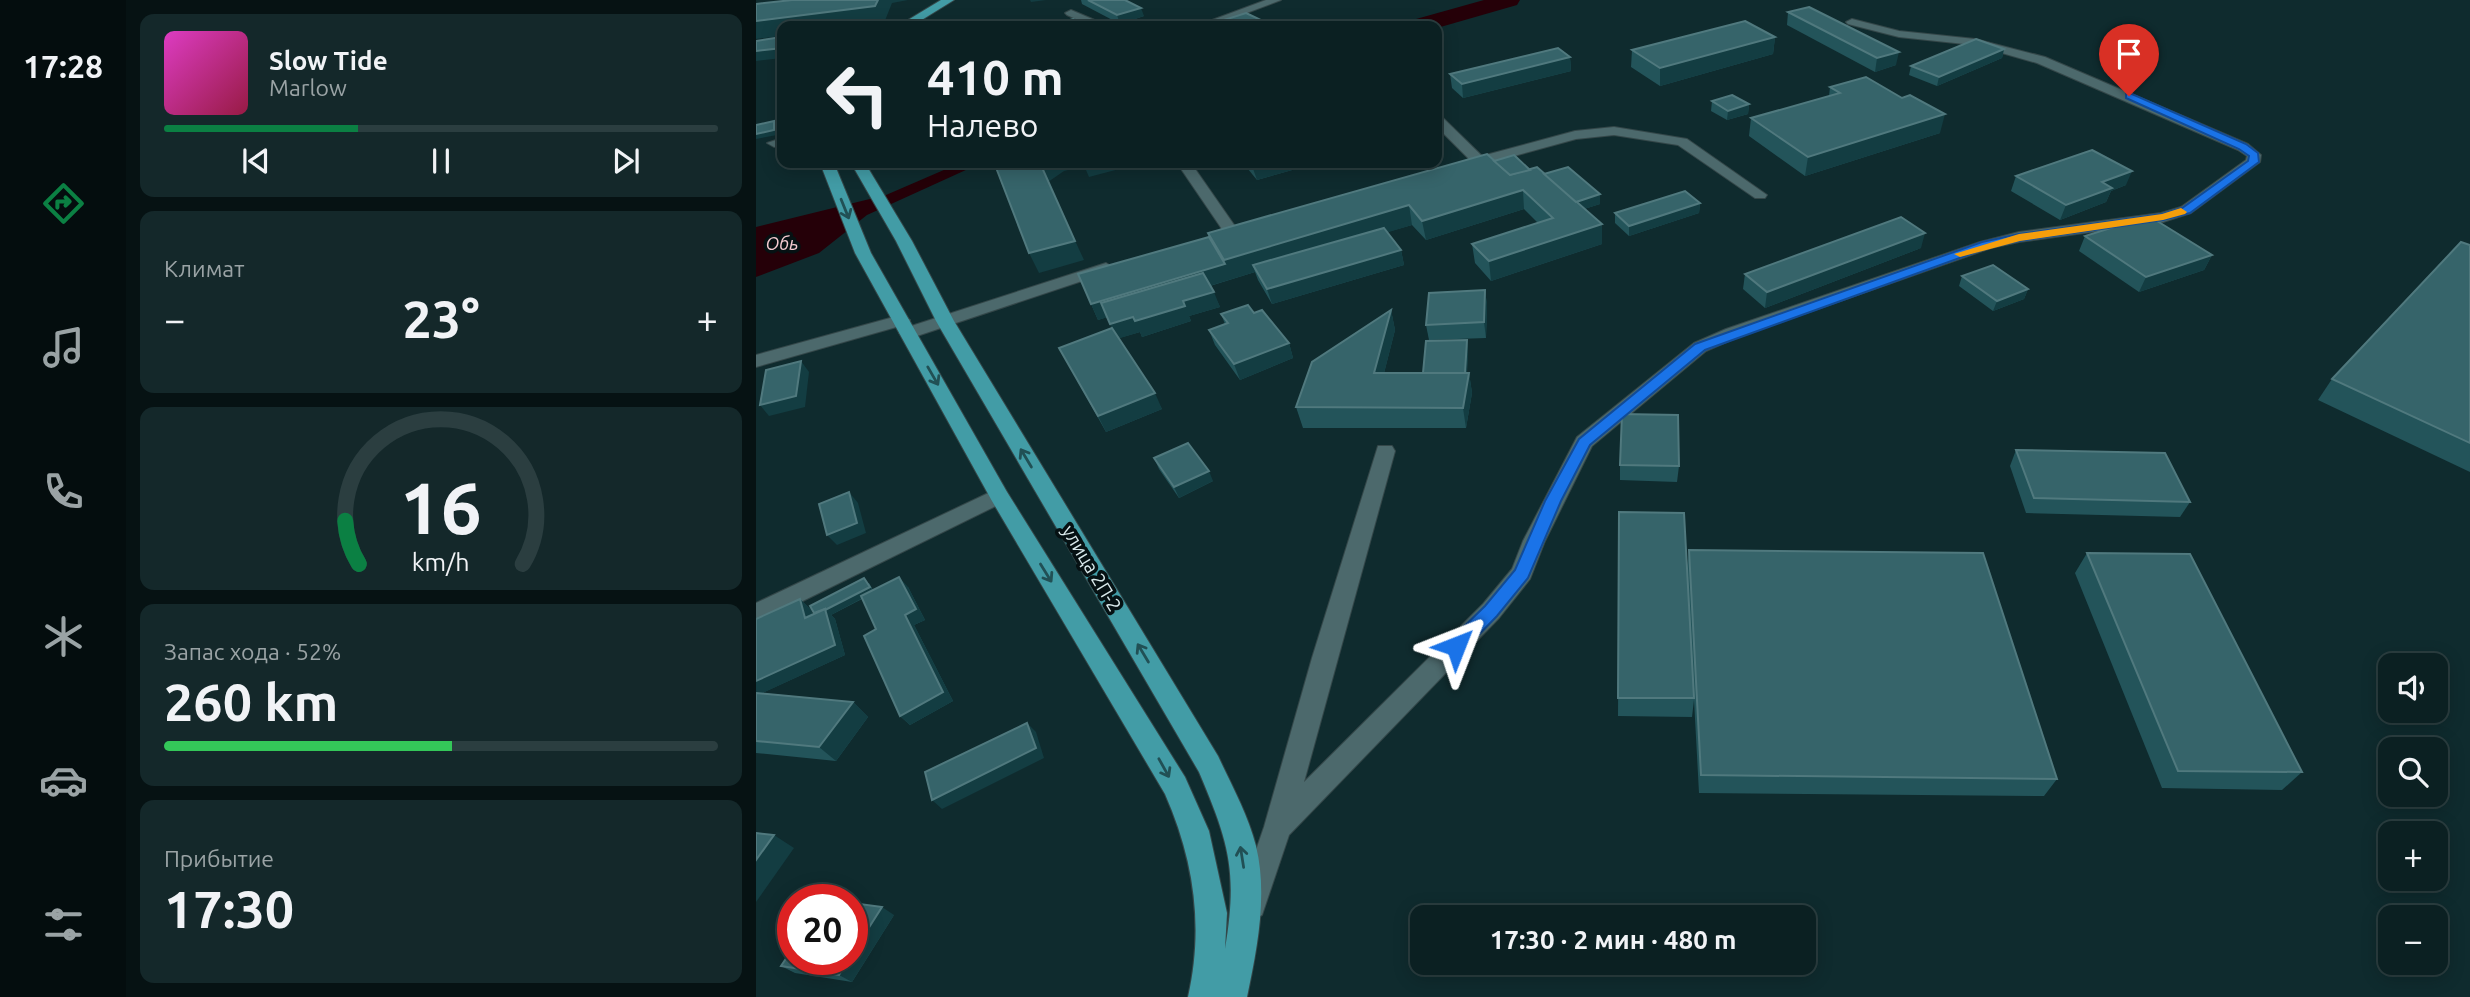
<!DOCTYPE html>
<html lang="ru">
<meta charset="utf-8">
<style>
:root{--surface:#0b2022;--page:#14282a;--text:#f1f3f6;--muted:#9aa3a5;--line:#2b3e40;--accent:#0b8043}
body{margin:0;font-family:Ubuntu,sans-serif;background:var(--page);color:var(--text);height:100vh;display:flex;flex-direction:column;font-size:26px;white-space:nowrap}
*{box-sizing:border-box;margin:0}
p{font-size:23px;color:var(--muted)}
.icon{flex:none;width:38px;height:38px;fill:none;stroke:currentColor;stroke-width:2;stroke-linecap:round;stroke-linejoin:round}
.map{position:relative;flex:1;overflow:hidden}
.panel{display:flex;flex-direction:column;gap:14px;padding:14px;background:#061213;width:630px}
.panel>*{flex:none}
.top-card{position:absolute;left:21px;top:21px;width:665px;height:147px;border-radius:14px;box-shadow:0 4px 18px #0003,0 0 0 2px var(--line);background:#0b2022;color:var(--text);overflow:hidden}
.buttons{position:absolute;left:1622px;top:653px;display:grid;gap:14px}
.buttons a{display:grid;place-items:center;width:70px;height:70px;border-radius:14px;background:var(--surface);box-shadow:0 4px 18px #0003,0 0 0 2px var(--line);font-size:35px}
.speed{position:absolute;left:21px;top:884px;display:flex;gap:14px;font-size:35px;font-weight:700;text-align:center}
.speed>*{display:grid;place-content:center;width:91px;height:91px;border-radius:50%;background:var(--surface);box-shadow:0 4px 18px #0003,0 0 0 2px var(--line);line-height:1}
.speed .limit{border:10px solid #d22;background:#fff;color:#111}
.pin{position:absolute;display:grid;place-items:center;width:60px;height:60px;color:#fff;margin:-72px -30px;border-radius:50% 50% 50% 0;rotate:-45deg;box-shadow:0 0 7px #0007}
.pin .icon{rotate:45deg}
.me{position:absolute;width:77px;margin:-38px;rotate:45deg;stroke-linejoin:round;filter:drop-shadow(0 0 5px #0008)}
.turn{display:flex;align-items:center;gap:24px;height:147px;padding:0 35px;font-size:32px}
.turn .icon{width:91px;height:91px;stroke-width:2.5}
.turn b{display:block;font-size:49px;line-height:60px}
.big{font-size:52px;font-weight:600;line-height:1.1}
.panel .widget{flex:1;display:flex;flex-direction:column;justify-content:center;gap:10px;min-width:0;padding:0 24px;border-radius:14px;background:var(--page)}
.panel .dial{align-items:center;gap:0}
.dial svg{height:182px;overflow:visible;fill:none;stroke:var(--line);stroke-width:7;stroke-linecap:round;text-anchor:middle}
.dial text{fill:var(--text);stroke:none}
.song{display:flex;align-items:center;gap:21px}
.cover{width:84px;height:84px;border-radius:10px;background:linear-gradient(135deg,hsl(310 70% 55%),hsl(340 70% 35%))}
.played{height:7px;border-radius:4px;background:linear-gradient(90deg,var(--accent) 35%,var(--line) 35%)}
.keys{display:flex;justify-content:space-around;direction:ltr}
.heat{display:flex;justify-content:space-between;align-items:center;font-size:38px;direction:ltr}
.charge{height:10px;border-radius:5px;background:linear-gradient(90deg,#34c759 52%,var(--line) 0)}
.trip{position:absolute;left:654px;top:905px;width:406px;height:70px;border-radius:14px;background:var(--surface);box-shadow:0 4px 18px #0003,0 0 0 2px var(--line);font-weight:600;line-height:70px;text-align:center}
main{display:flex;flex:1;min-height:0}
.tab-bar{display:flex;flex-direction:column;width:126px;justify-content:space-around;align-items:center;background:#040d0e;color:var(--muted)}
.tab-bar .icon{width:49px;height:49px}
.tab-bar .active{color:var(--accent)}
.tab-bar b{font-size:32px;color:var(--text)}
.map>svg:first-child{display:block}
</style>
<main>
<nav class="tab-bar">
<b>17:28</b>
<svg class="icon active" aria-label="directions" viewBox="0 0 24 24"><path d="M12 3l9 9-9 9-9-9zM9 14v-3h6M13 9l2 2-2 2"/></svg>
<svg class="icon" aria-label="music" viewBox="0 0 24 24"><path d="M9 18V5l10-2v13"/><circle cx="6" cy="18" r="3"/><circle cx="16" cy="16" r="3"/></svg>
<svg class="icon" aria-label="phone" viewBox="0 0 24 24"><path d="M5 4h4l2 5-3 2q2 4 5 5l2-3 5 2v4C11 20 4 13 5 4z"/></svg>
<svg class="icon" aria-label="climate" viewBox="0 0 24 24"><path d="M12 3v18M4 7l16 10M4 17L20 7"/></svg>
<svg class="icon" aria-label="car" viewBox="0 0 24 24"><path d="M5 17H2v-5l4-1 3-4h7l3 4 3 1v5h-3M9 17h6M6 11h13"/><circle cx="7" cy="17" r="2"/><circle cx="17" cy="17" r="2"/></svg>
<svg class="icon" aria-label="filters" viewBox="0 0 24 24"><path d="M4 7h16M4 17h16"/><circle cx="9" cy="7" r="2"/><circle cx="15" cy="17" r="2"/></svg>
</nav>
<section class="panel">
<div class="widget">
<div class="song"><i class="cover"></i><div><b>Slow Tide</b><p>Marlow</p></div></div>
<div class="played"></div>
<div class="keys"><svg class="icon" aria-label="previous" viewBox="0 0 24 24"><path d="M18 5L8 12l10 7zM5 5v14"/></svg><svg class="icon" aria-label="pause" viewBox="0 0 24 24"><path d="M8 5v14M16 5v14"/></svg><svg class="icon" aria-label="next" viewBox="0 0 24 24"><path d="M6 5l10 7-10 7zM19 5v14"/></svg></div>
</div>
<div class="widget"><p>Климат</p>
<div class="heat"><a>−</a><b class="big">23°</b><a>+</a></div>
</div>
<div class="widget dial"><svg viewBox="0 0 100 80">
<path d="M14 69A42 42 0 1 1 86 69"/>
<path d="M14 69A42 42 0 0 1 8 50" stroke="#0b8043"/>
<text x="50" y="56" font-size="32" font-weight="700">16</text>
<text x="50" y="72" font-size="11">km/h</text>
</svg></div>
<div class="widget"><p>Запас хода · 52%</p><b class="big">260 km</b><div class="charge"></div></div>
<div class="widget"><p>Прибытие</p><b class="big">17:30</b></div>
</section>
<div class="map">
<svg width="1714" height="997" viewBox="0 0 1714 997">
<rect width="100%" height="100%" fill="#0f2b2e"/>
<polygon fill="#250008" points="204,163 212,169 111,215 63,253 0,277 0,227 130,195"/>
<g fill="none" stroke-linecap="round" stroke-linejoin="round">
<polygon fill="#250008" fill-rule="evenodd" points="728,0 764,0 761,5 681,28 649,26 653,21"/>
<defs>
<g id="minor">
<polygon points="510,0 525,0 456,26 440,26"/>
<polygon points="315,10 348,24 350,26 335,26 311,15 309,13"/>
<polygon points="1096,19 1143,31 1219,39 1289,57 1492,144 1505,155 1504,162 1435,213 1407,222 1263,242 1235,248 982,337 950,351 836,446 789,541 774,579 743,618 533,835 506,915 496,920 486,915 481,905 508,827 556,658 622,446 636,446 639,451 548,782 727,604 756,569 767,541 821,437 938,343 970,329 1224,242 1263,232 1405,213 1425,207 1490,160 1491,156 1482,150 1281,63 1218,45 1143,37 1092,24 1090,22"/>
<polygon points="681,116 686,117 726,156 819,131 858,127 931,139 1011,195 1009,198 999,198 922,145 858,135 820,139 707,170 700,166 714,160 681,127"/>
<polygon points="26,138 26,146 18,147 11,143"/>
<polygon points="421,163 435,163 483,232 480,235 470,235"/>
<polygon points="350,263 358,268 356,271 158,337 152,338 143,333 146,329"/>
<polygon points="145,315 154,320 151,324 0,367 0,355"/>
<polygon points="243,488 250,491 253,496 250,501 0,624 0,603"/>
</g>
<g id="major">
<polygon points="185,0 198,0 156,26 142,26"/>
<path d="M64,163H78L115,253L251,492L429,777L453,831L471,913L469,949C482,871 473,843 443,772L180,321L140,241L95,163H109L156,241L198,321L462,756C476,786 492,815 500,846C512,895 501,949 491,997H432C448,926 438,860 409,794L236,501L99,253Z"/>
</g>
</defs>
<use href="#minor" stroke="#344749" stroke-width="2"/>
<use href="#major" stroke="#344749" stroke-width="2"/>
<use href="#minor" fill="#4c696c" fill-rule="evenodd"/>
<use href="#major" fill="#429ca6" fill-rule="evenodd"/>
</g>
<g fill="#23545a">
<polygon points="325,0 369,0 388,16 364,24 326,4"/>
<polygon points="1032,12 1140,65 1119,72 1031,25"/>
<polygon points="1019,37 1017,54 904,86 875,67 876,50"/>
<polygon points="1248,49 1246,58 1181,86 1153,75 1155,66"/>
<polygon points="814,57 815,71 707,98 696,88 694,74"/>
<polygon points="1074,87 1184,133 1049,176 993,136 995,118 1073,96"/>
<polygon points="956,101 993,104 992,114 971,120 955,111"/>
<polygon points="738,161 788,174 844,194 844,204 828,209 846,224 846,244 735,281 719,263 716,244 782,223 768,209 670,240 656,225 631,232 645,250 648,265 516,304 502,280 499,272 454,286 464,307 433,316 435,321 386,337 384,332 363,338 406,409 350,432 303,348 356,329 351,317 342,320 335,304 453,237 452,233"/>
<polygon points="487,163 561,163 501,180"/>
<polygon points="1260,176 1370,185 1355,191 1350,202 1304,220 1255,191"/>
<polygon points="944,203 943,213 873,236 859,223 859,213"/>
<polygon points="1329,236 1456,255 1448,270 1383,292 1323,251"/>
<polygon points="1714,245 1714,472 1562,400 1576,379"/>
<polygon points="1165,248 1009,308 987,289 989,274"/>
<polygon points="1206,276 1272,289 1268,299 1237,311 1203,286"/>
<polygon points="729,290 731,305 730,338 673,340 670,325"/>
<polygon points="635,310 639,330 628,373 667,373 711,340 712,350 711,373 713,373 716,393 710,428 547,428 540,407"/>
<polygon points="498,313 533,343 537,358 484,380 459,345 453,330 469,324 465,314"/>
<polygon points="1260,450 1434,502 1424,517 1270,513 1254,466"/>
<polygon points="398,458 457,481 423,498 403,469"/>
<polygon points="864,465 923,466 921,482 864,480"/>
<polygon points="863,512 931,570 933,550 1301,779 1288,796 943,793 938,700 936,717 862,716"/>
<polygon points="1331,553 1546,772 1526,790 1406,788 1319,573"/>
<polygon points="113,583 117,590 152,587 169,620 158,625 197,701 154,725 144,716 120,629 106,599 75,615 79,619 89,655 6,693 97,702 112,717 80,761 0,753 0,619 44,599 55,610 56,614"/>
<polygon points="138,915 96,982 39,973 25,966"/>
</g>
<g fill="#133d42">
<polygon points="122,0 152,0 136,3 128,23 101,26 26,26 26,36 0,39 0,21"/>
<polygon points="274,0 290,0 275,2"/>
<polygon points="385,8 388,16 364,24 361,15"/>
<polygon points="505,20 507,26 487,26"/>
<polygon points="1019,37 1017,54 904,86 904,68"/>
<polygon points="26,48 26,58 0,61 0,51"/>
<polygon points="1248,49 1246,58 1181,86 1183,77"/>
<polygon points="1143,52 1140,65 1119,72 1121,58"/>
<polygon points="814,57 815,71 707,98 706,84"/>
<polygon points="993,104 992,114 971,120 972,111"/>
<polygon points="1189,114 1184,133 1049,176 1052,157"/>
<polygon points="18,121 21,126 21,135 0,139 0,134"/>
<polygon points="283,163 327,163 328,166 308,171 292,182 328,260 283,273 273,253"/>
<polygon points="327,163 364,163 367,168 333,177"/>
<polygon points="495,163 561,163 501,180"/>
<polygon points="1376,171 1370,185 1355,191 1350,202 1304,220 1310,205 1346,182"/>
<polygon points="782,176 767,191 768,209 670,240 666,221"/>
<polygon points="844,194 844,204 816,213 816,203"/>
<polygon points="944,203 943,213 873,236 873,226"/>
<polygon points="653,205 656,225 501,272 497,265 499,272 342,320 335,304 469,264 468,260"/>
<polygon points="846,224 846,244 735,281 733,261"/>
<polygon points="1169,233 1165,248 1009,308 1011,292"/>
<polygon points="645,250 648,265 516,304 511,289"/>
<polygon points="1456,255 1448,270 1383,292 1390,277"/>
<polygon points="1272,289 1268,299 1237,311 1241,301"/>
<polygon points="729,290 731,305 730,338 728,322"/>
<polygon points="458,292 464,307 433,316 435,321 386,337 384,332 361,339 354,324"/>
<polygon points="635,310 639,330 623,393 618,373"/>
<polygon points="711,340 712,350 710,385 708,374"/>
<polygon points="533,343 537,358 484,380 478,364"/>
<polygon points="45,361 53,372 49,407 13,416 4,405"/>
<polygon points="713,373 716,393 710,428 707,408"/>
<polygon points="399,393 406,409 350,432 342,416"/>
<polygon points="453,471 457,481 423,498 418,487"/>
<polygon points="93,492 102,503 110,533 81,545 71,535"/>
<polygon points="143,577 152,587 169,620 158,625 197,701 154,725 144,716 149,615"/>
<polygon points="108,578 118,592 75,615 79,619 89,655 0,696 0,681 69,609"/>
<polygon points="44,599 55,610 59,628 49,618"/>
<polygon points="97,702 112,717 80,761 63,747"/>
<polygon points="271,723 280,732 288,758 186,809 176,800"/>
<polygon points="18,835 38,848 0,902 0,860"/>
<polygon points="126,907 138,915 96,982 83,975 93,959 96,959 96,954"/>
</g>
<g fill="#36646a" stroke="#50797e" stroke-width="2">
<polygon points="36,0 122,0 119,6 0,21 0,4"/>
<polygon points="332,0 369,0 385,8 361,15"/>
<polygon points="1053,7 1143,52 1121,58 1032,12"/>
<polygon points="490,13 505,20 487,26 449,26"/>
<polygon points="317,19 330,26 293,26"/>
<polygon points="989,21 1019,37 904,68 876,50"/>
<polygon points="26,37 26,48 0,51 0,41"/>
<polygon points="1220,39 1248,49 1183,77 1155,66"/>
<polygon points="802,48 814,57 706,84 694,74"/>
<polygon points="1110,77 1146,98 1154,95 1189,114 1052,157 995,118 1084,93 1074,87"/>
<polygon points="976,95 993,104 972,111 956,101"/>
<polygon points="18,121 18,130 0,134 0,125"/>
<polygon points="1336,150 1376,171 1346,182 1356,188 1310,205 1260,176"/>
<polygon points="731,154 754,175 781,167 846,224 733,261 716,244 797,218 767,190 666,221 653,205 468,260 452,233"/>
<polygon points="758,155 774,170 754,175 738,161"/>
<polygon points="242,163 284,163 319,241 273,253 239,165"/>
<polygon points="812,167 844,194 820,202 788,174"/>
<polygon points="929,191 944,203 873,226 859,213"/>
<polygon points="1393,216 1456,255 1390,277 1329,236"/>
<polygon points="1145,217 1169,233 1011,292 989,274"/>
<polygon points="628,228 645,250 511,289 497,265"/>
<polygon points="453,237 469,264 335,304 322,274"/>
<polygon points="1705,242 1714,245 1714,443 1576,379"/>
<polygon points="1237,265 1272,289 1241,301 1206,276"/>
<polygon points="447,273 458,292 427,301 429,306 379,321 377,317 354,324 345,303"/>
<polygon points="729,290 728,322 670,325 673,293"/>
<polygon points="492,305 498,313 506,310 533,343 478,364 453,330 472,323 465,314"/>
<polygon points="635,310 618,373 713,373 707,408 540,407 556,362"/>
<polygon points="356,328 399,393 342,416 303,348"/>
<polygon points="711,340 709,373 667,373 670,341"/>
<polygon points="45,361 40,396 4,405 10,370"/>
<polygon points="866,414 922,415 923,466 864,465"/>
<polygon points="432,443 453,471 418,487 398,458"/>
<polygon points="1260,450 1409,453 1434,502 1278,498"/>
<polygon points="93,492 101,523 71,535 63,504"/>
<polygon points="863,512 928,513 938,698 862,698"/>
<polygon points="933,550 1227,553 1301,779 945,775"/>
<polygon points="1331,553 1434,554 1546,772 1422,771"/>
<polygon points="143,577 160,609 149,615 187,692 144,716 108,636 120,629 105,596"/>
<polygon points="108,578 114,587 69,610 69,609 58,613 54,606"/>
<polygon points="44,599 49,618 69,609 79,645 0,681 0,619"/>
<polygon points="0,693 97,702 63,747 0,741"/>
<polygon points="271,723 280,748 176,800 169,772"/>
<polygon points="0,833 18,835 0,860"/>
<polygon points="96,903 126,907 96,954"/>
<polygon points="37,948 37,959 93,959 83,975 25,966"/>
</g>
<defs><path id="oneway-shaft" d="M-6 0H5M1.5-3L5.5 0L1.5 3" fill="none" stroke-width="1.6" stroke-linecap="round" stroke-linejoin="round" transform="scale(1.75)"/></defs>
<g stroke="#215055">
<use href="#oneway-shaft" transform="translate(89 209) rotate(68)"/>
<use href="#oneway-shaft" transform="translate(177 376) rotate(60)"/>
<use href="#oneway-shaft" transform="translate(270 458) rotate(-121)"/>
<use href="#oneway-shaft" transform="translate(290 573) rotate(58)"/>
<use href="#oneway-shaft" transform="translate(387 653) rotate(-121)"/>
<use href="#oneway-shaft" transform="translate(408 768) rotate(61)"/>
<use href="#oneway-shaft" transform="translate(486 857) rotate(-99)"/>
</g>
<polygon fill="#1a73e8" stroke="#114b97" stroke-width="2" points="1370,94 1376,94 1490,144 1502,153 1503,162 1434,213 1407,220 1263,241 1234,247 949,350 834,445 805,501 772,578 741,616 707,651 700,653 694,651 691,646 694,640 729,606 759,570 789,501 823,439 939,344 1226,242 1263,234 1406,214 1426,208 1492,161 1493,156 1483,149 1370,98"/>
<polygon fill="#f59e0b" points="1425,208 1431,212 1429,214 1407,220 1264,241 1204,257 1198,254 1263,234 1406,214"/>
<g text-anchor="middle" stroke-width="7" stroke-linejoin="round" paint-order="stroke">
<g font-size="18" font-style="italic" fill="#f6ccd2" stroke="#061113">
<text x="26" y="250">Обь</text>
</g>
<g font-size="19" fill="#daeaec" stroke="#061113">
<text transform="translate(336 568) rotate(59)" y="7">улица 2П-2</text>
</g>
</g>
</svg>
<div class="buttons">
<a><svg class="icon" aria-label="sound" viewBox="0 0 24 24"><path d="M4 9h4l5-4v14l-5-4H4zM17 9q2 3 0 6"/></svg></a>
<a><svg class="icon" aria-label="search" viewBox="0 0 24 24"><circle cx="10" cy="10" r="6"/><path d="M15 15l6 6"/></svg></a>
<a>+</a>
<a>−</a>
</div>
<div class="speed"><div class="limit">20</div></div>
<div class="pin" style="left:1373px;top:96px;background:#d93025"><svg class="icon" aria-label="arrive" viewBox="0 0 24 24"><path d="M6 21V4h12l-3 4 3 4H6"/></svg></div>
<svg class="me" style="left:700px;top:646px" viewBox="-20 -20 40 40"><path d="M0-17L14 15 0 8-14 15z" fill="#1a73e8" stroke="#fff" stroke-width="4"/></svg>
<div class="trip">17:30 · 2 мин · 480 m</div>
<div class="top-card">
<div class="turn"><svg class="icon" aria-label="left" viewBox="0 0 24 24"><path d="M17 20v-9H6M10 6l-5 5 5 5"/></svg><div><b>410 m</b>Налево</div></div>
</div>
</div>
</main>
